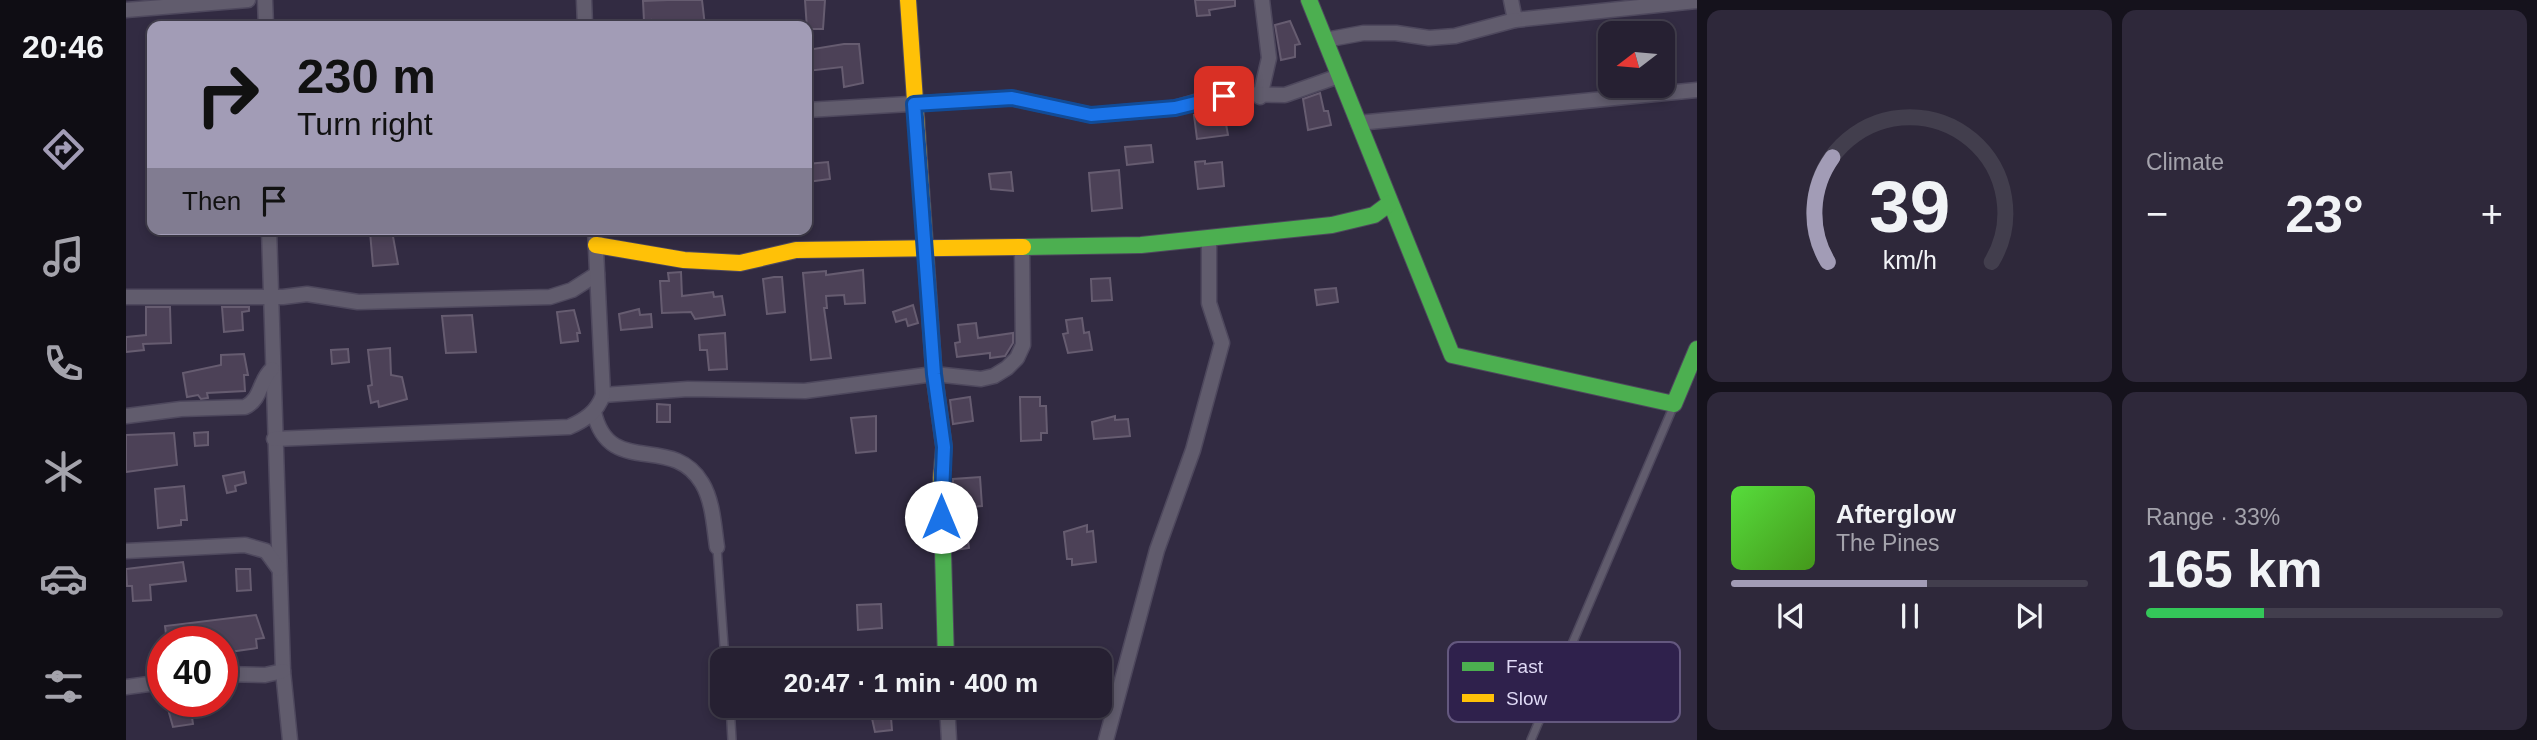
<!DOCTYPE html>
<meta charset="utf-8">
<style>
:root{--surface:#262032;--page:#2e283a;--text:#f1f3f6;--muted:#a4a3ac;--line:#423e4d;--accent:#a29cb6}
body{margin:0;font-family:Helvetica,sans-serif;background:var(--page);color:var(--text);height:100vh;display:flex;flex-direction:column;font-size:26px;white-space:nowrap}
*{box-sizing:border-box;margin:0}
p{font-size:23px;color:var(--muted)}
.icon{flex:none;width:38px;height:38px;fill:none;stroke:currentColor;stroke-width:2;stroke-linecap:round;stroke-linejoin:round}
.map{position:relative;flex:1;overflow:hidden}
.drawer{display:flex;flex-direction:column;gap:10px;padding:10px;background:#15121c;width:840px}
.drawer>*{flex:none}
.hud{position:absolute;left:21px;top:21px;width:665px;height:214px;border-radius:14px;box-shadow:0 4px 10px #0003,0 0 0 2px var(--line);background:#a29cb6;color:#111;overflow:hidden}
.needle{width:46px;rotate:254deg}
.buttons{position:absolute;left:1472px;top:21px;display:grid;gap:14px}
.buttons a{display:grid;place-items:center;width:77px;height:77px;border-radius:14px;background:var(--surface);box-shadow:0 4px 10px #0003,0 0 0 2px var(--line);font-size:35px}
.speed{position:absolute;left:21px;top:626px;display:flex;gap:14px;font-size:35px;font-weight:700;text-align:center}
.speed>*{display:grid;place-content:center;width:91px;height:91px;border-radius:50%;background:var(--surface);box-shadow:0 4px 10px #0003,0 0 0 2px var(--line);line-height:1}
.speed .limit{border:10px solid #d22;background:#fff;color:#111}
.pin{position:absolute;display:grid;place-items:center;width:60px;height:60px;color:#fff;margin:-30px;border-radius:14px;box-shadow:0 4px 10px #0006}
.me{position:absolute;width:77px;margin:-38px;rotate:0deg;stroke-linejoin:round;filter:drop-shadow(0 0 5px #0008)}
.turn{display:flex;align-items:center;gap:24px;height:147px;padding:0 35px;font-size:32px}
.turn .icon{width:91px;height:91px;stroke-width:2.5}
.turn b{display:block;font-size:49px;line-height:60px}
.then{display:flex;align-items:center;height:66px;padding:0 35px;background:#0003;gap:14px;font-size:26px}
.big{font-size:52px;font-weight:800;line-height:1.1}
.drawer .tile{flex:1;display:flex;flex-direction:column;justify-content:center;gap:10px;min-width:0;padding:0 24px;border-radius:14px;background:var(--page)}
.drawer .dial{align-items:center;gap:0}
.dial svg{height:182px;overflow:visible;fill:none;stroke:var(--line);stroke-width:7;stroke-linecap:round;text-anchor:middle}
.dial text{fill:var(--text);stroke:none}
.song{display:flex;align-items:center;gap:21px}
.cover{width:84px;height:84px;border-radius:10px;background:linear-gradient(135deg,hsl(110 70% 55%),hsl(100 70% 35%))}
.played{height:7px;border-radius:4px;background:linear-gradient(90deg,var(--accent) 55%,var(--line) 55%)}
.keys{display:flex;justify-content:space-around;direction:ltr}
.heat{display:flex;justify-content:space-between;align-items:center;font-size:38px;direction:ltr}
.charge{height:10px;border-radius:5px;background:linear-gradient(90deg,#34c759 33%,var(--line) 0)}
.drawer .tiles{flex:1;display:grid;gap:10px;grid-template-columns:repeat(2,1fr)}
.trip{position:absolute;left:584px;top:648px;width:402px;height:70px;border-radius:14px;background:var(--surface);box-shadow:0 4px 10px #0003,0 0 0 2px var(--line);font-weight:800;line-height:70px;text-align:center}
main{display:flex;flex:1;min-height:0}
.tab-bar{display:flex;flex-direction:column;width:126px;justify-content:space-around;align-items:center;background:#0f0d14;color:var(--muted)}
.tab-bar .icon{width:49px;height:49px}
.tab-bar .selected{color:var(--accent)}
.tab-bar b{font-size:32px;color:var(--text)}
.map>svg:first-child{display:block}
</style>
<main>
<nav class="tab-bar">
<b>20:46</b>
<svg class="icon selected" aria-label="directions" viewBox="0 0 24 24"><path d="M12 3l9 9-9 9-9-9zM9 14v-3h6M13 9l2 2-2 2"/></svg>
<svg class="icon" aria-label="music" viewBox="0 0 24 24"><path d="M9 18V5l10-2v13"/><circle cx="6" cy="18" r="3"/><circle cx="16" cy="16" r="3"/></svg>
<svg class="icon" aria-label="phone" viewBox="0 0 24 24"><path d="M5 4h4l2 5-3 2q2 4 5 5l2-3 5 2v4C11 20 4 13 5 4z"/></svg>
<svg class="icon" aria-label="climate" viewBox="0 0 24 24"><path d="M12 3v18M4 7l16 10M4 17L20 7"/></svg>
<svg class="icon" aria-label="car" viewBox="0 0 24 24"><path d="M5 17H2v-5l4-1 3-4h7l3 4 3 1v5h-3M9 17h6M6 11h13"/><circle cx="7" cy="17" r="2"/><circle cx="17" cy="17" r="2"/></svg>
<svg class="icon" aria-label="filters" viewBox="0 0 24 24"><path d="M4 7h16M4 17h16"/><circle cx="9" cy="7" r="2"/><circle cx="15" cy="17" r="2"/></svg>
</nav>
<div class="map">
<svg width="1571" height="740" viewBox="0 0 1571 740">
<rect width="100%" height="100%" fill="#322b42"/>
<g fill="#4c4157" stroke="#665c70" stroke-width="2">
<polygon points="542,0 576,0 579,26 526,26 525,20 518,21 517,1"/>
<polygon points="679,0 699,0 697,29 681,29"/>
<polygon points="1069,0 1109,0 1109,6 1083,10 1084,15 1071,16"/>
<polygon points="1164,21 1174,44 1169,45 1169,57 1155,60 1149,25"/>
<polygon points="718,44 733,44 737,83 718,87 716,67 681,71 681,50"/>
<polygon points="1194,93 1198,111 1202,111 1205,125 1182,130 1177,99"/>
<polygon points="1098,113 1102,135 1071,139 1068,115"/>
<polygon points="1025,145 1027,162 1001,165 999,147"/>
<polygon points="1079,161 1079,164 1096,162 1098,186 1072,189 1069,162"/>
<polygon points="702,162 704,179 681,182 681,164"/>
<polygon points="993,170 996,208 966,211 963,173"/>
<polygon points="885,172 887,191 865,189 863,174"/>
<polygon points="266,231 272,264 247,266 244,232"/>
<polygon points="737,270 739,303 719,304 718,295 700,296 701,308 698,308 705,358 685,360 677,273 700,271 700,275"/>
<polygon points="555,272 556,296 587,292 588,297 596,296 599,315 569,319 565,312 536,313 534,281 543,281 542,273"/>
<polygon points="648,277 656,277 659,312 641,314 637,279"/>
<polygon points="984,278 986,300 966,301 965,279"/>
<polygon points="1210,288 1212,302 1191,305 1189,290"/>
<polygon points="787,305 792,323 782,326 780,319 770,322 767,312"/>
<polygon points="20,307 44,307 45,343 17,344 18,350 0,352 0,337 20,335"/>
<polygon points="96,307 123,307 123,311 116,312 117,330 98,332"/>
<polygon points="513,309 514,315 525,314 526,327 495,330 493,314"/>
<polygon points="448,310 454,333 451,333 452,341 435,343 431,312"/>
<polygon points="346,315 350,352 320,353 316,316"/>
<polygon points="956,318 958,333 963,332 966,350 942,353 937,334 942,333 940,320"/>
<polygon points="850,323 852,338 887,333 887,343 879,356 864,358 864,353 831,357 829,343 834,342 832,325"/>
<polygon points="599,333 601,369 583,370 581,350 574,350 573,335"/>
<polygon points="264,348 265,375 276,377 281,399 253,407 252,401 245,403 242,386 246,385 242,350"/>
<polygon points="222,349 223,362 206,364 205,350"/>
<polygon points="118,354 122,375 118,375 119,391 81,393 82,398 75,399 72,395 61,397 57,373 95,365 95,355"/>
<polygon points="844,397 847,421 827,424 824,400"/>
<polygon points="894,397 914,397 914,406 920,406 921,433 915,433 915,440 895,441"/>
<polygon points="531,404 544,405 544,422 531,422"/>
<polygon points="750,416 750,451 730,453 725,418"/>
<polygon points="989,416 989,420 1002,419 1004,436 968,439 966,422"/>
<polygon points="82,432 82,445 69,446 68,433"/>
<polygon points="48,433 51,465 0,472 0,435"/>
<polygon points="118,472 120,483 109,486 110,491 101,493 97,476"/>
<polygon points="854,477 856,506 844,507 843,500 827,501 827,479"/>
<polygon points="58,486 61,520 55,520 55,525 32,528 29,489"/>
<polygon points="961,525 961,532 967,531 970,562 946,565 946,559 941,559 938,532"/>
<polygon points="841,532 843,548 828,550 828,534"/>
<polygon points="57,562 60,581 24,585 25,600 7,601 6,586 1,586 0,569"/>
<polygon points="110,569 124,569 125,590 111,591"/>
<polygon points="755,604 756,628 732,630 731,605"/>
<polygon points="130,615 138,638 130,639 131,648 96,653 96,642 41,642 39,626"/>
<polygon points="40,702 87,702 87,707 65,711 67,724 47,727"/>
<polygon points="743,705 764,705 766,730 749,732"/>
</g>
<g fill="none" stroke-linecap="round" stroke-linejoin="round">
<defs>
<g id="lane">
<polyline points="591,548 599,660"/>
<polyline points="604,705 606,740"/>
<polyline points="1405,740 1548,405"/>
</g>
<g id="street">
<polyline points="139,0 140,26"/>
<polyline points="458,0 459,26"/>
<polyline points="1385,0 1389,20 1571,1"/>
<polyline points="0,10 122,0"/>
<polyline points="1199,40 1237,33 1270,33 1303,38 1329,36 1389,20"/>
<polyline points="1134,97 1143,58 1136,0"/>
<polyline points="681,110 886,98 965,115 1049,108 1083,98 1113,94 1159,95 1213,76"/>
<polyline points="1232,123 1571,90"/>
<polyline points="143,229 157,671 164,740"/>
<polyline points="0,297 157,297 181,294 232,302 424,297 446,290 471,274"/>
<polyline points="477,395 562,389 679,391 808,374 855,379 868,376 881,368 891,358 897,345 896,248"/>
<path d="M468,412C483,479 546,432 576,483C587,501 588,527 591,547"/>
<path d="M0,416L55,409L119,407C136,399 133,380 146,369"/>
<path d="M148,439L443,427C459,420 471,412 477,395L469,229"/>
<polyline points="0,551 119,545 140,551 153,569"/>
<polyline points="96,674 139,675 157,671"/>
<polyline points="0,687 37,682"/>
<polyline points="821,705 823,740"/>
<polyline points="980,740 1031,550 1067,450 1096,343 1083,303 1083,240"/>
</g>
<g id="fast">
<polyline points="1183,0 1326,355 1548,404 1571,349"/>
<polyline points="897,247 1015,245 1206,225 1248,215 1264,203"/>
<polyline points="815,480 820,660"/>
</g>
<g id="slow">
<polyline points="782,0 808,374 818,447 815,480"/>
<polyline points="470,245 558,260 614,263 670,250 897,247"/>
</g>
</defs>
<use href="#lane" stroke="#4e485d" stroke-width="10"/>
<use href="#street" stroke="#4e485d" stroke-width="17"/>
<use href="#fast" stroke="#4e485d" stroke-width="18"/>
<use href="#slow" stroke="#4e485d" stroke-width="18"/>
<use href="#lane" stroke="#615c6d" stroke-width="7"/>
<use href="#street" stroke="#615c6d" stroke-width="14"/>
<use href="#fast" stroke="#4caf50" stroke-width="16"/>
<use href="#slow" stroke="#ffc107" stroke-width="16"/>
</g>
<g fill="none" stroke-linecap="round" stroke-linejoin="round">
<defs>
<polyline id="route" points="815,517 818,447 808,374 788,104 886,98 965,115 1049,108 1098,96"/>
</defs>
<use href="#route" stroke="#114b97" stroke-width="18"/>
<use href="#route" stroke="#1a73e8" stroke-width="12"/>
</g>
<rect x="1322" y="642" width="232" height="80" rx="10" fill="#2f214c" stroke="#64587f" stroke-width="2"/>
<rect x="1336" y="662" width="32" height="9" fill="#4caf50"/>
<rect x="1336" y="694" width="32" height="8" fill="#ffc107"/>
<g font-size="19" fill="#dfd9f5">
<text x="1380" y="673">Fast</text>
<text x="1380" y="705">Slow</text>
</g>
</svg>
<div class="buttons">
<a><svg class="needle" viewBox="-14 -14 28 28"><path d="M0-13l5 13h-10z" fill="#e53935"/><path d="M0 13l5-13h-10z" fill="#a4a3ac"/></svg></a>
</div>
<div class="speed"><div class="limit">40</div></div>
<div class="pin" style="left:1098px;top:96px;background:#d93025"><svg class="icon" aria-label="arrive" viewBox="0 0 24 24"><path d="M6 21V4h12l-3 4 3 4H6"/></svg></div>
<svg class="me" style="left:815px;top:517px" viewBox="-20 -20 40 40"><circle r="19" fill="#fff"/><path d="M0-13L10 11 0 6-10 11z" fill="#1a73e8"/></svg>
<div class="trip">20:47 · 1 min · 400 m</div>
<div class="hud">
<div class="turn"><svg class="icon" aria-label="right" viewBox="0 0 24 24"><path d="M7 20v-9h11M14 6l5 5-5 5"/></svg><div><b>230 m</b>Turn right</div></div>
<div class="then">Then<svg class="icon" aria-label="arrive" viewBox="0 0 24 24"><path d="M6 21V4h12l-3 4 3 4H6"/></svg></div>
</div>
</div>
<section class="drawer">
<div class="tiles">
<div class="tile dial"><svg viewBox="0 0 100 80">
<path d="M14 69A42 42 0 1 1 86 69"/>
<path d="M14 69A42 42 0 0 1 16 23" stroke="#a29cb6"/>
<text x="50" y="56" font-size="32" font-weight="700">39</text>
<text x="50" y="72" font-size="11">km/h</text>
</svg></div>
<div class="tile"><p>Climate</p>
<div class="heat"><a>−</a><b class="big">23°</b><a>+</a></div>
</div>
<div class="tile">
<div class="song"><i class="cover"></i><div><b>Afterglow</b><p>The Pines</p></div></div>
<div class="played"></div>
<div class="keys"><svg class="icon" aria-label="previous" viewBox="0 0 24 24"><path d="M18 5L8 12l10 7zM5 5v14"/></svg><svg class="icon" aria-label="pause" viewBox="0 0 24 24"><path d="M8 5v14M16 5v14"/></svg><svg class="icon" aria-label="next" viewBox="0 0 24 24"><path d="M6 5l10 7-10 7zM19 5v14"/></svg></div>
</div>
<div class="tile"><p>Range · 33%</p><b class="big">165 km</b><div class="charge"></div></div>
</div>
</section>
</main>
